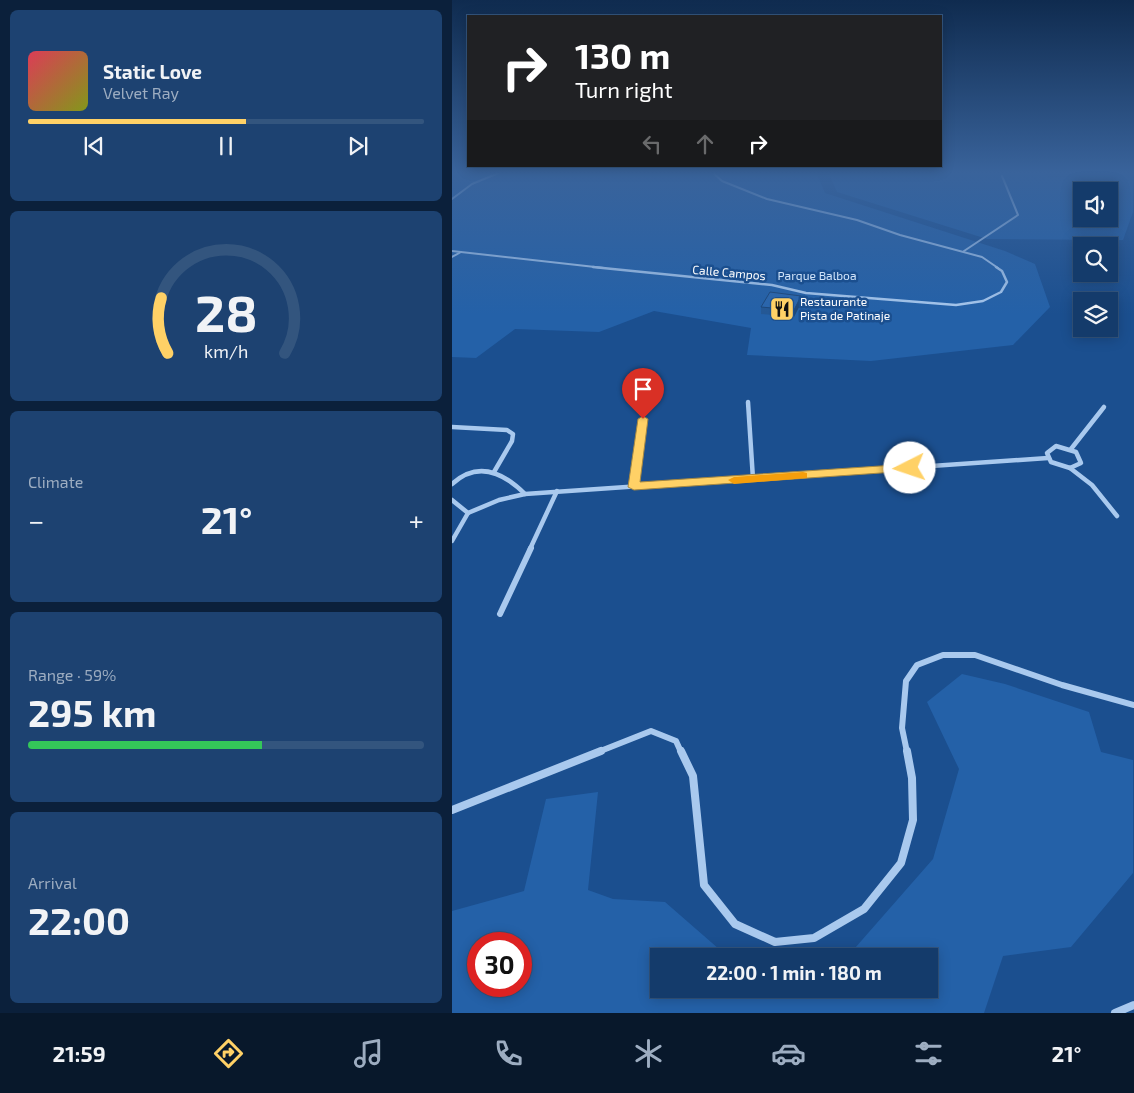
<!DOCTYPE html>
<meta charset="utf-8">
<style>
:root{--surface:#143b6b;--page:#1d4271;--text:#f1f3f6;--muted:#9dadc1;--line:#33557e;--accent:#ffd166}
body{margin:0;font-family:"Exo 2",sans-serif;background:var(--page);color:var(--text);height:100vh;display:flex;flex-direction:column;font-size:19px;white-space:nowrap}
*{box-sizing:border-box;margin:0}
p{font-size:16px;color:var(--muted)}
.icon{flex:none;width:28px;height:28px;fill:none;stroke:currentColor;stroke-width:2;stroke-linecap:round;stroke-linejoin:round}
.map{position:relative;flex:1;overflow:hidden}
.panel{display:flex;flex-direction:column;gap:10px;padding:10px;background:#0b203b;width:452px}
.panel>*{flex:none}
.banner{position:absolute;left:15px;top:15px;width:475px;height:152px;border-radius:0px;box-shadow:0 2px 12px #0003,0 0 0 1px var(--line);background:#202124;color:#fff;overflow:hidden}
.fabs{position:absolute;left:621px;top:182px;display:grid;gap:10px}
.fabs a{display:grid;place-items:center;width:45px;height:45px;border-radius:0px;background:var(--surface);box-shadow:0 2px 12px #0003,0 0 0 1px var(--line);font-size:25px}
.speed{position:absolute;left:15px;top:932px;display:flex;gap:10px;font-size:25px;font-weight:700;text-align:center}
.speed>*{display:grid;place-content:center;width:65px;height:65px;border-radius:50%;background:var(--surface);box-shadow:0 2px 12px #0003,0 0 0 1px var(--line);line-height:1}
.speed .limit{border:8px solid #d22;background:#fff;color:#111}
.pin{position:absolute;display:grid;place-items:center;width:42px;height:42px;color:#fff;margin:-51px -21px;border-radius:50% 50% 50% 0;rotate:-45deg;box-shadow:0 0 5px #0007}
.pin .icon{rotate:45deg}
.me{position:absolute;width:55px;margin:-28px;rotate:266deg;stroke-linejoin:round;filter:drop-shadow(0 0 4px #0008)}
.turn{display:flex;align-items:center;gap:18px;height:105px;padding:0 25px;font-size:22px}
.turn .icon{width:65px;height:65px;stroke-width:2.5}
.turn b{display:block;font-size:35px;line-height:42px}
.lanes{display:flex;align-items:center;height:48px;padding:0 25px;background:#0003;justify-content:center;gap:25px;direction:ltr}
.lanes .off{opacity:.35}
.big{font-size:38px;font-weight:700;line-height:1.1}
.panel .tile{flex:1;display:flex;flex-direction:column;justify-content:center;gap:8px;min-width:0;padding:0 18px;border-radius:8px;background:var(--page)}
.panel .dial{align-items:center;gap:0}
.dial svg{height:130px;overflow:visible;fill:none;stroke:var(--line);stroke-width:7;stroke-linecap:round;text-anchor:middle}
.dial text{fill:var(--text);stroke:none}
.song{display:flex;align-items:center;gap:15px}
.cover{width:60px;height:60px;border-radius:8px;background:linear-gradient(135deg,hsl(350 70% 55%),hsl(70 70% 35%))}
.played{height:5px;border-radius:2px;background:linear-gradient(90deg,var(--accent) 55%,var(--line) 55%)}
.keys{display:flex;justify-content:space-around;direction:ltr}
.heat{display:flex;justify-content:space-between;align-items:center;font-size:28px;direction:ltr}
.charge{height:8px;border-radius:4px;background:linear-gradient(90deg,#34c759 59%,var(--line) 0)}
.trip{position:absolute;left:198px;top:948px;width:288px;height:50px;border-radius:0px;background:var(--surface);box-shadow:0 2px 12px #0003,0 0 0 1px var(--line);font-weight:700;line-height:50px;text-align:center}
.tab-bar{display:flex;height:80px;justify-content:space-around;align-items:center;background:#08182b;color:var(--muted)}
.tab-bar .icon{width:35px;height:35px}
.tab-bar .selected{color:var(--accent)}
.tab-bar b{font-size:22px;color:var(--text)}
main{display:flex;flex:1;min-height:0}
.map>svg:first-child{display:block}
</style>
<main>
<section class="panel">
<div class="tile">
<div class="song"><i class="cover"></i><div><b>Static Love</b><p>Velvet Ray</p></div></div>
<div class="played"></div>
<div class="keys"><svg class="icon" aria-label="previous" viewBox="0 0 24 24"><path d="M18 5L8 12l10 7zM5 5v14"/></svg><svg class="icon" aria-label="pause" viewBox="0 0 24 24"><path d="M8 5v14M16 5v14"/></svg><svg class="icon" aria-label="next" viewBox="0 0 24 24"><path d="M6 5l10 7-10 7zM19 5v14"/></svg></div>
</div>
<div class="tile dial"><svg viewBox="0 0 100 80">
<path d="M14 69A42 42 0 1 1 86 69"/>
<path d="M14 69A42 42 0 0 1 10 35" stroke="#ffd166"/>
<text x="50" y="56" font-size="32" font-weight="700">28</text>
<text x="50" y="72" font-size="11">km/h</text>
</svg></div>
<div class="tile"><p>Climate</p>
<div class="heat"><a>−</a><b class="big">21°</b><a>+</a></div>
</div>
<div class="tile"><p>Range · 59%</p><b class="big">295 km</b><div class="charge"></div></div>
<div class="tile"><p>Arrival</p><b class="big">22:00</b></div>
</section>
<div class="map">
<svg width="682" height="1013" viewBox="0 0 682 1013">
<rect width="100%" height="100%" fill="#1b4f8f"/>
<g fill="#2461a8" fill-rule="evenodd">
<polygon points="0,172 364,172 373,193 553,251 583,264 598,307 561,345 419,361 295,355 299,328 202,311 147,332 63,329 24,358 0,357"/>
<path d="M376,172H681V212L671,240L535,239L385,192ZM630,191H658V219H630Z"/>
<path d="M510,674L553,684L637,712L649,752L681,760V873L619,947L551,956L532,1013H0V911L72,891L94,799L146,792L136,890L161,899L213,902L275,956H206V989H476V956H396L481,859L507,769L475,702ZM26,944H69V986H26Z"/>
</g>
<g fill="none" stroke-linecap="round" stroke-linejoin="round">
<g stroke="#a9c9ee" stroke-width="2">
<polyline points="260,172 270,181 315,199 405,220 448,235 530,257 546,268"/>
<polyline points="0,199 20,184 49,172"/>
<polyline points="0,251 152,268"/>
<polyline points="512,251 566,215 550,176"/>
<polyline points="0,257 9,252"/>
</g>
<polyline stroke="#a9c9ee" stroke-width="2.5" points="141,267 320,285 354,293 504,305 531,301 549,292 555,282 550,271 544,267"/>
<g stroke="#a9c9ee" stroke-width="4.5">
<polyline points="296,402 301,479"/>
<polyline points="0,427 55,430 61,434 60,441 42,472"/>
<polygon points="604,446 624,452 629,463 618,468 599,462 595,453"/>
<polyline points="619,449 652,407"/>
<polyline points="618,468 640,485 665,516"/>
<path d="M0,484C26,460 52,473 73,494"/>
<polyline points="182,487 191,419"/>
<polyline points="0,500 16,513"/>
<polyline points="0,541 16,513 47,500 73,494 596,458"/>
<polyline points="78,549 105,491"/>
</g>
<g stroke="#a9c9ee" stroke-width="6">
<polyline points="48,614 79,548"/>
<polyline points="146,752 199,731 224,741 229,752"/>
<polyline points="455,752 450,728 454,681 465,665 491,655 523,655 610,685 682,705"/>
</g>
<g stroke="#a9c9ee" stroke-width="8">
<polyline points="229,751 241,776 252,885 283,924 323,942 362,938 412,909 449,863 461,820 460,778 455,751"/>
<polyline points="0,810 149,751"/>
<polyline points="663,1013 682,1005"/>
</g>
</g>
<g fill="#245895">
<polygon points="592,172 620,172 621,173 619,177 596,177"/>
<polygon points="349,303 342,317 309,314 309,307"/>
</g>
<polygon fill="#1d4779" points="349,296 349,303 342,317 342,310"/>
<g fill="#2a66ad" stroke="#1d4779">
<polygon points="597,172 620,172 621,173 597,173"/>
<polygon points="318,292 349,296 342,310 309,307"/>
</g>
<linearGradient id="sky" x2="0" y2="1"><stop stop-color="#0f2b4f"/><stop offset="0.55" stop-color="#39639b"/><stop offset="1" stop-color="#39639b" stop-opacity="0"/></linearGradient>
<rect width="682" height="314" fill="url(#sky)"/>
<polygon fill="#ffd166" stroke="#a68842" points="191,416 196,419 188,482 458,464 463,468 458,471 182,490 176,487 186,419"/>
<polygon fill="#f59e0b" points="351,472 355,473 355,478 282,484 276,480 282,477"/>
<defs>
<symbol id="restaurant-square" viewBox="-11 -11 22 22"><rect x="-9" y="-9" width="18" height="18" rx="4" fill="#ffd166" stroke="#1b4f8f"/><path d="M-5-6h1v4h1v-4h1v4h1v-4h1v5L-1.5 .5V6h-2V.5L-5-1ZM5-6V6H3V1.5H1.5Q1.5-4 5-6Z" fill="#111"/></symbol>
</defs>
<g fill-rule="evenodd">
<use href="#restaurant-square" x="316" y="295" width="28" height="28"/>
</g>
<g text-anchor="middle" stroke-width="5" stroke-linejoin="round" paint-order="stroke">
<g font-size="12" fill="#fff" stroke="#1b4f8f">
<text transform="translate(277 273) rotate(5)" y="4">Calle Campos</text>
</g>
<g font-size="12" fill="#cfe3fa" stroke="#1b4f8f">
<text x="365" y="280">Parque Balboa</text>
</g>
<g font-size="12" fill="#fff" stroke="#1b4f8f" text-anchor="start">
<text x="348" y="306">Restaurante<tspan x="348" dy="14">Pista de Patinaje</tspan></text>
</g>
</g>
</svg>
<div class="fabs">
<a><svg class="icon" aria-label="sound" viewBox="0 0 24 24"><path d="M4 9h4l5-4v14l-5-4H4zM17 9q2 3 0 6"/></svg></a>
<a><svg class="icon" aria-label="search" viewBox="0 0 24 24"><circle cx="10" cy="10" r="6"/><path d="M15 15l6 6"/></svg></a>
<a><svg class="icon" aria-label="layers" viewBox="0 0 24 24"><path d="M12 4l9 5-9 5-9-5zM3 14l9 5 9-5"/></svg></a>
</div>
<div class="speed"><div class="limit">30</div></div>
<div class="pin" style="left:191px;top:419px;background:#d93025"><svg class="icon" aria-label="arrive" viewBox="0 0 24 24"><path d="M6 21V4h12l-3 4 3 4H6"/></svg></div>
<svg class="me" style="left:458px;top:468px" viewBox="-20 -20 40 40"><circle r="19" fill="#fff"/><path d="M0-13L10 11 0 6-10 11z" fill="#ffd166"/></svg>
<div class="trip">22:00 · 1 min · 180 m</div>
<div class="banner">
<div class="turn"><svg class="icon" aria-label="right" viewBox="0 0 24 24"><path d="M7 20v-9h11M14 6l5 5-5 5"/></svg><div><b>130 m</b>Turn right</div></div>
<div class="lanes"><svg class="icon off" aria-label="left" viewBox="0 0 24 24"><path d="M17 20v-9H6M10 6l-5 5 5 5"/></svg><svg class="icon off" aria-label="ahead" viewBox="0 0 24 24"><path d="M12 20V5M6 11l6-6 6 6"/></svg><svg class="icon" aria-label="right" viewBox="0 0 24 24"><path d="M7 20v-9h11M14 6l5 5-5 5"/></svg></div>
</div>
</div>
</main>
<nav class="tab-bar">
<b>21:59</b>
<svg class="icon selected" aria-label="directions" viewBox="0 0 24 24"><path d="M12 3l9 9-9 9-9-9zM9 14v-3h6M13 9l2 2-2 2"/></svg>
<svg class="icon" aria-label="music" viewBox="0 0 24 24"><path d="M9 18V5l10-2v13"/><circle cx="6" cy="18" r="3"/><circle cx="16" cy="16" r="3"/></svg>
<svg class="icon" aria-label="phone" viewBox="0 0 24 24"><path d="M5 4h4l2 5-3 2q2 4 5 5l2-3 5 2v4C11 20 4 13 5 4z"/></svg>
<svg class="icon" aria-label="climate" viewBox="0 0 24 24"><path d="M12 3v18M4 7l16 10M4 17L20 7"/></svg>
<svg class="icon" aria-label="car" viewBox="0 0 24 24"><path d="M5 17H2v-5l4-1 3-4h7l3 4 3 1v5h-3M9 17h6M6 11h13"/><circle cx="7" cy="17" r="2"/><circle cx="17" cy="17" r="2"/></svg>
<svg class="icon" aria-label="filters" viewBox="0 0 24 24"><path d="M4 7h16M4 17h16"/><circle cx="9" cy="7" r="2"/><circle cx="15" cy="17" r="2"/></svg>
<b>21°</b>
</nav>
